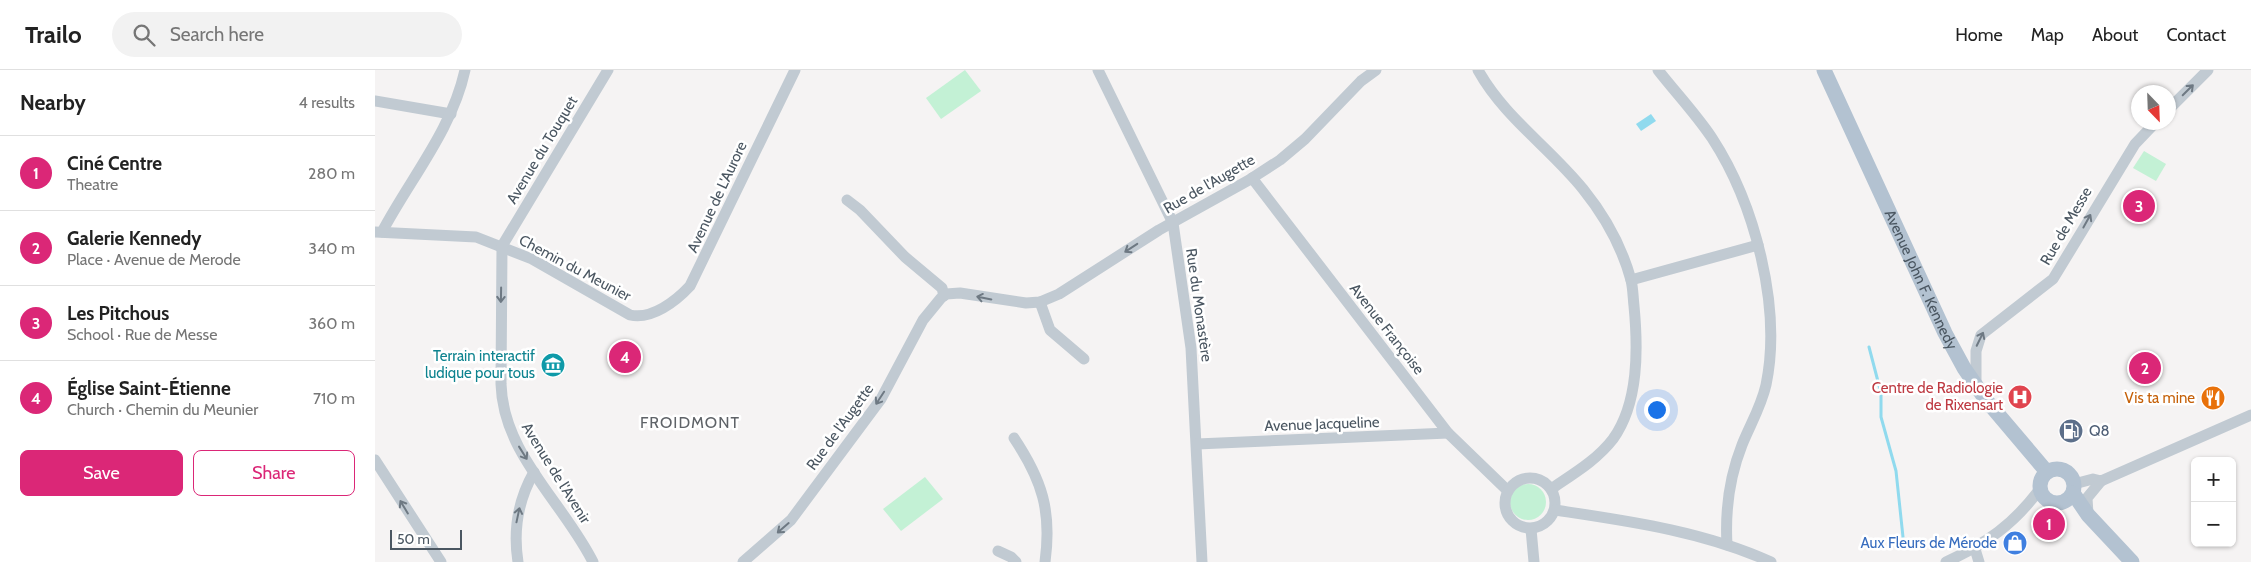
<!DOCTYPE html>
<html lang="en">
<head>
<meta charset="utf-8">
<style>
  :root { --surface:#fff; --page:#f2f2f2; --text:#222; --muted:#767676; --line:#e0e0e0; --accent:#db2777 }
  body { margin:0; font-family:Cabin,sans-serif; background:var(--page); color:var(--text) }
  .controls { position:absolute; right:15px; bottom:15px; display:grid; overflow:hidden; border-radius:8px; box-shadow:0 1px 4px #0004 }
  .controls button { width:45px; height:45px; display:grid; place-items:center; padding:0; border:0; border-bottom:1px solid var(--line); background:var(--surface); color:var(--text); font:25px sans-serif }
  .compass { position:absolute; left:1756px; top:15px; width:45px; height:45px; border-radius:50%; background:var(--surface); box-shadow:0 1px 4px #0004; rotate:157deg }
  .scale { position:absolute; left:15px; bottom:12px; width:72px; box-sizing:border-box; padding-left:5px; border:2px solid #4a5661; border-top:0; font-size:14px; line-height:18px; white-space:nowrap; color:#4a5661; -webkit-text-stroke:4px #fff; paint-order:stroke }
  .you { position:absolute; left:1281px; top:339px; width:18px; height:18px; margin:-12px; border:4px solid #fff; border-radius:50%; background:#1a73e8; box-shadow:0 0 0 8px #1a73e833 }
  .badge { display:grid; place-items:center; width:32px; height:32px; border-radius:50%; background:var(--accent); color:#fff; font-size:16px; font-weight:700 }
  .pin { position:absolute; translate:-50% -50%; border:2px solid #fff; box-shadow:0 1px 5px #0006 }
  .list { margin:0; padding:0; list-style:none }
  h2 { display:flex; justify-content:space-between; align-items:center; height:65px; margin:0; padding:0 20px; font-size:21px }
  h2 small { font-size:16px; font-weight:400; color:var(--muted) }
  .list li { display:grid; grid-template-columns:32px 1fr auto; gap:15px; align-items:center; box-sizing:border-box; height:75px; padding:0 20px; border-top:1px solid var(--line) }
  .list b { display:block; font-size:19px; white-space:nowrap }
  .list p { margin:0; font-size:16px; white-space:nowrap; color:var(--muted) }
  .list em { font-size:16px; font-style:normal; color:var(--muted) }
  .actions { display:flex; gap:10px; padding:15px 20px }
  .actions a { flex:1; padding:11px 0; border:1px solid var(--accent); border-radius:8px; text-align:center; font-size:18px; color:var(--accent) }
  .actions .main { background:var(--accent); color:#fff }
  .icon { flex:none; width:28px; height:28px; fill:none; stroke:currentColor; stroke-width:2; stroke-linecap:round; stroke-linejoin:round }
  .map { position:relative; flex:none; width:1876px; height:492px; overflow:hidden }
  header { display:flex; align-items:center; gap:30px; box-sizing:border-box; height:70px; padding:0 25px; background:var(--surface); border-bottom:1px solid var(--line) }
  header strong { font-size:24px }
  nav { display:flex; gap:28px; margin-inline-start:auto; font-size:18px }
  .search { width:350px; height:45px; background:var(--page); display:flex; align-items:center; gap:12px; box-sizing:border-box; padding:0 18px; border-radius:28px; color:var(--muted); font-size:19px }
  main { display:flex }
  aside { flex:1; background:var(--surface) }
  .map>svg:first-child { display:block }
  .green { fill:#c3f1d5 }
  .water { fill:#90daee }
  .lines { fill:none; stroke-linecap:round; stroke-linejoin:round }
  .stream { stroke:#90daee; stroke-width:3 }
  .minor { stroke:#c1cad2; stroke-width:11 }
  .major { stroke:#b3c2d1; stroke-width:15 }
  .oneway { stroke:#6e7983 }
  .labels { text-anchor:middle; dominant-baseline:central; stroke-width:5; stroke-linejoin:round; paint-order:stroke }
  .street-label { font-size:15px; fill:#4a5661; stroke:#fff }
  .culture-label { font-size:15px; fill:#0d838f; stroke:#fff; text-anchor:end }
  .health-label { font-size:15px; fill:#be3a42; stroke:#fff; text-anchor:end }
  .food-label { font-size:15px; fill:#c56008; stroke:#fff; text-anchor:end }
  .service-label { font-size:15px; fill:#4e5e75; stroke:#fff; text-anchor:start }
  .shop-label { font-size:15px; fill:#366cbe; stroke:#fff; text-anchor:end }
  .neighbourhood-label { font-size:16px; letter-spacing:1px; fill:#5f6368; stroke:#fff }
</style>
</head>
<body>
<header>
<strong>Trailo</strong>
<div class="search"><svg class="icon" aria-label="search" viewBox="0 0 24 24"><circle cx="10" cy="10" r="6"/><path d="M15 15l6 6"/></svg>Search here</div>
<nav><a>Home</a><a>Map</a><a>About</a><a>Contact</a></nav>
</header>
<main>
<aside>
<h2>Nearby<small>4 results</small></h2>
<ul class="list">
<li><span class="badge">1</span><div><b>Ciné Centre</b><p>Theatre</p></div><em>280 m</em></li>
<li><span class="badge">2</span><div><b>Galerie Kennedy</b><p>Place · Avenue de Merode</p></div><em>340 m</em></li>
<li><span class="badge">3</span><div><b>Les Pitchous</b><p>School · Rue de Messe</p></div><em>360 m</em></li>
<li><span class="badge">4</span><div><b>Église Saint-Étienne</b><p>Church · Chemin du Meunier</p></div><em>710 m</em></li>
</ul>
<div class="actions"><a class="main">Save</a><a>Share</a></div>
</aside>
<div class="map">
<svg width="1876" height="492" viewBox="0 0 1876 492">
  <rect width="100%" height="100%" fill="#f5f3f3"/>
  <g class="green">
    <polygon points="590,0 606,21 566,49 551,28"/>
    <polygon points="1769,81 1791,94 1781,111 1758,98"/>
    <polygon points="550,407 568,429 526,461 508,439"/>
    <circle cx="1153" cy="432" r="18"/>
  </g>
  <polygon class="water" points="1276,44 1281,51 1266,61 1261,54"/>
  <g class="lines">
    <polyline class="stream" points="1494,277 1506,323 1506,347 1521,401 1528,467"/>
    <g class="minor">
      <polyline points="723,0 798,153 816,278 827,492"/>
      <path d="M1103,0c26,47 72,78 105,119 21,26 39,58 48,91 2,8 2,17 3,26 4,42 5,97 -21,133 -16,21 -40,35 -62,50"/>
      <path d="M1283,0c18,23 38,44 54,68 43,66 70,170 54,247 -5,22 -16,40 -24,60 -13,33 -17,65 -15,100"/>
      <polyline points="0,31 76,44"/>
      <polyline points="1794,39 1833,0"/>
      <polyline points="877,108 1073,363 1133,421"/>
      <polyline points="472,130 485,140 530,187 567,218 569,226"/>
      <path d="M0,162l101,5 56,22 98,56c22,5 46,-14 60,-29l105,-216"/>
      <path d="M7,162c28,-53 70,-102 83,-162"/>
      <polyline points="1256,210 1383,175"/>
      <polyline points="665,232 675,260 709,289"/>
      <polyline points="1601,316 1601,281 1606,265 1678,209 1760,74 1781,52"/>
      <path d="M639,368c28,42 38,73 31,124"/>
      <polyline points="822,374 1073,363"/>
      <polyline points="0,390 66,492"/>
      <circle cx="1155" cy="433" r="25"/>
      <polyline points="1699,414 1718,409 1726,411 1876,345"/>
      <path d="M1180,440c73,11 148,21 216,52"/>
      <polyline points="1713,444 1712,428 1726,411"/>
      <polyline points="1156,459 1159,492"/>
      <polyline points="1600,479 1604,492"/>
      <polyline points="623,481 636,487 641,492"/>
      <path d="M143,492c-5,-32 0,-62 16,-90"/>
      <path d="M218,492c-30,-60 -90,-108 -92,-178l1,-138 106,-176"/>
      <polyline points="368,492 416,450 506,329 548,250 566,228 571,224 585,223 651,233 665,232 684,224 784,160 874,110 905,90 930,69 986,11 1001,0"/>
      <path d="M1571,492c41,-19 67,-37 94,-73"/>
    </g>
    <g class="major">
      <path id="s1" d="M1449,0l121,263 19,35 22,32 61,72"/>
      <circle cx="1682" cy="416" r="17"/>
      <polyline points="1698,423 1713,445 1757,492"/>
    </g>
  </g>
  <defs><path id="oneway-shaft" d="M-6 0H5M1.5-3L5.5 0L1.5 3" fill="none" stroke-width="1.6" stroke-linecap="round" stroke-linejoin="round" transform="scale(1.25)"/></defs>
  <g class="oneway">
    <use href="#oneway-shaft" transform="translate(1813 20) rotate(-45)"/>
    <use href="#oneway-shaft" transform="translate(1712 151) rotate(-61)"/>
    <use href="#oneway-shaft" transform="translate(756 178) rotate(147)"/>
    <use href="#oneway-shaft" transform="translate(126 225) rotate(91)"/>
    <use href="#oneway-shaft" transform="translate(609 228) rotate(-169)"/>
    <use href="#oneway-shaft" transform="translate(1605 269) rotate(-64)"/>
    <use href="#oneway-shaft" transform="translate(505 328) rotate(123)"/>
    <use href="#oneway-shaft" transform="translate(148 383) rotate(58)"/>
    <use href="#oneway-shaft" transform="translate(29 437) rotate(-121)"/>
    <use href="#oneway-shaft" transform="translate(143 445) rotate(-78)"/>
    <use href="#oneway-shaft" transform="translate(408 458) rotate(139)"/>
  </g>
  <defs>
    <symbol id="museum-disc" viewBox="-11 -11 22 22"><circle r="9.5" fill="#0f9aa8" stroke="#fff"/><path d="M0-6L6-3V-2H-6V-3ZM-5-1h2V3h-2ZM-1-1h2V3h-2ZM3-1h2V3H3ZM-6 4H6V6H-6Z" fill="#fff"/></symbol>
    <symbol id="hospital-disc" viewBox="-11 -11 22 22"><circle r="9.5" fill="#e0444e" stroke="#fff"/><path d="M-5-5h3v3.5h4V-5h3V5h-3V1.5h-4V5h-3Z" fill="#fff"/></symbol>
    <symbol id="restaurant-disc" viewBox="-11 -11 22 22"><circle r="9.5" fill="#e8710a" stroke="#fff"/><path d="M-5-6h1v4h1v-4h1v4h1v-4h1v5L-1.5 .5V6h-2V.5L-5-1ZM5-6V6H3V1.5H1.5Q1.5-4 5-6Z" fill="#fff"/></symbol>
    <symbol id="fuel-disc" viewBox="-11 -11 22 22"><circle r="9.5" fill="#5c6f8a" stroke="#fff"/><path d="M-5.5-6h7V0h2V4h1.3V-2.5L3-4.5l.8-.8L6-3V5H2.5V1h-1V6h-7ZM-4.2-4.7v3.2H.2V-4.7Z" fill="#fff"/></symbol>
    <symbol id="shop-disc" viewBox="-11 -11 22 22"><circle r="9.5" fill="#3f7fe0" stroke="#fff"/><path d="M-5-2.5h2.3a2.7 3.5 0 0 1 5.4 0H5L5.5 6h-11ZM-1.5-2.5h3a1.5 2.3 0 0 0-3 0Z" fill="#fff"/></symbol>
  </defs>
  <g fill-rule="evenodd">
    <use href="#museum-disc" x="164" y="281" width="28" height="28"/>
    <use href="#hospital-disc" x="1631" y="313" width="28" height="28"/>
    <use href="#restaurant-disc" x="1824" y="314" width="28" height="28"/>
    <use href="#fuel-disc" x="1682" y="347" width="28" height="28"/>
    <use href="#shop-disc" x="1626" y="459" width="28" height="28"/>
  </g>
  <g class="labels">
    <g class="street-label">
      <text transform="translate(167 80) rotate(-59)">Avenue du Touquet</text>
      <text transform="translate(834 114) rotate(-30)">Rue de l'Augette</text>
      <text transform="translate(342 127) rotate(-65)">Avenue de L'Aurore</text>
      <text transform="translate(1691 156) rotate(-60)">Rue de Messe</text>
      <text transform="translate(200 198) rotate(28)">Chemin du Meunier</text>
      <text stroke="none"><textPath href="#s1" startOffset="231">Avenue John F. Kennedy</textPath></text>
      <text transform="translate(824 235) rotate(82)">Rue du Monastère</text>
      <text transform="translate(1012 259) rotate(52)">Avenue Françoise</text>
      <text transform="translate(947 354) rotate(-2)">Avenue Jacqueline</text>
      <text transform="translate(465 357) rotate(-54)">Rue de l'Augette</text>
      <text transform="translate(181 403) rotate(58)">Avenue de l'Avenir</text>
    </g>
    <g class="culture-label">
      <text x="160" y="286">Terrain interactif<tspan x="160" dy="17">ludique pour tous</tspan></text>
    </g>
    <g class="health-label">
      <text x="1628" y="318">Centre de Radiologie<tspan x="1628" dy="17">de Rixensart</tspan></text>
    </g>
    <g class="food-label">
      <text x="1820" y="328">Vis ta mine</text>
    </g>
    <g class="service-label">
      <text x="1714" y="361">Q8</text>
    </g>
    <g class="shop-label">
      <text x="1622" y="473">Aux Fleurs de Mérode</text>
    </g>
    <g class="neighbourhood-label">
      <text x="315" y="352">FROIDMONT</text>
    </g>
  </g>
</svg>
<div class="controls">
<button>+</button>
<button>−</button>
</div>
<svg class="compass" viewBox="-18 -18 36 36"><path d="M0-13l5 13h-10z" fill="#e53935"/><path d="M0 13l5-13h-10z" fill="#767676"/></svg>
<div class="scale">50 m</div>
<div class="you"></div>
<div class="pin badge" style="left:1674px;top:454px">1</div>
<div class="pin badge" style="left:1770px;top:298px">2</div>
<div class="pin badge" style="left:1764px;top:136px">3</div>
<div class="pin badge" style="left:250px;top:287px">4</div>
</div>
</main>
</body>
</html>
